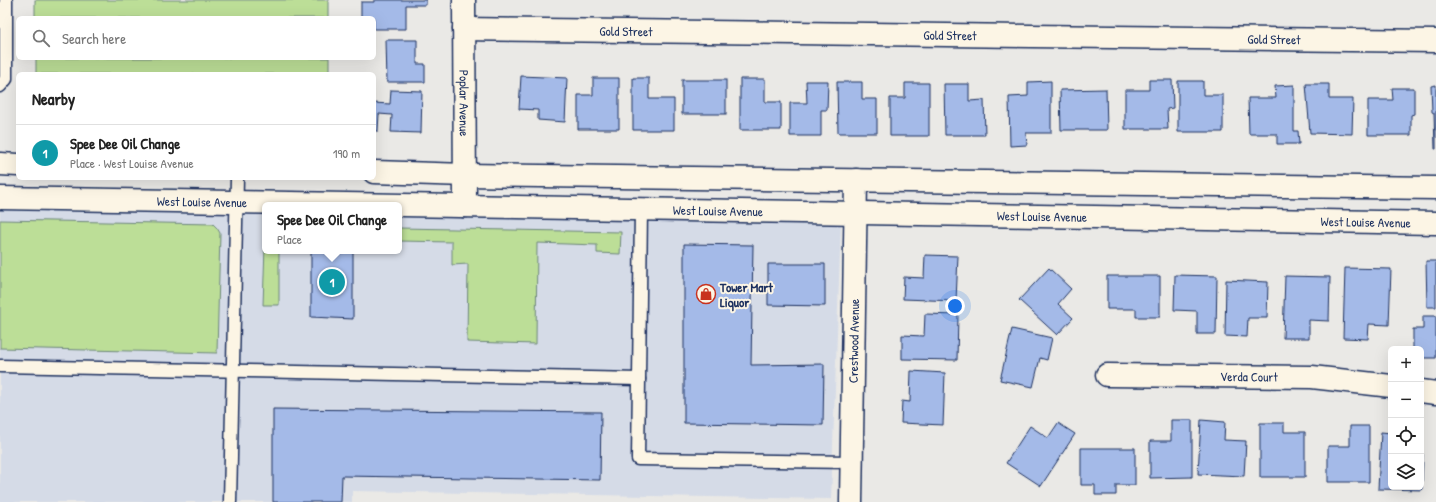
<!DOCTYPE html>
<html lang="en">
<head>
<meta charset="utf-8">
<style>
  :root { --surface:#fff; --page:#f6f6f6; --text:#222; --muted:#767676; --line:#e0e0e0; --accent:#7c3aed }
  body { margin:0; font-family:"Patrick Hand",sans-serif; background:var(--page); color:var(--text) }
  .controls { position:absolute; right:12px; bottom:12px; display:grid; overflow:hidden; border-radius:6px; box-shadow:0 4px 16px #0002 }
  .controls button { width:36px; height:36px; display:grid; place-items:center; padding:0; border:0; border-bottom:1px solid var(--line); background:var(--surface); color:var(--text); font:20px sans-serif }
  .you { position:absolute; left:955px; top:306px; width:14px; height:14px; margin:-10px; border:3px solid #fff; border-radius:50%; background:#1a73e8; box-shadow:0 0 0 6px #1a73e833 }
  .badge { display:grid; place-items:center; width:26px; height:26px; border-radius:50%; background:var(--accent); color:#fff; font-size:13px; font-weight:700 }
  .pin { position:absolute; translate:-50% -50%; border:2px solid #fff; box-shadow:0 1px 4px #0006 }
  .popup { position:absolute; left:262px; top:202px; width:140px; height:52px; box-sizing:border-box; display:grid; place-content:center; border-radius:6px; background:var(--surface); filter:drop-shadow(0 1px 3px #0005); font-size:13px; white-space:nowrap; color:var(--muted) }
  .popup b { font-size:15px; color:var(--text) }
  .popup::after { content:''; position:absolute; left:50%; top:100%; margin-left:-8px; border:8px solid transparent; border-top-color:var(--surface) }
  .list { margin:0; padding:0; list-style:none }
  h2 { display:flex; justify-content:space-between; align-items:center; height:52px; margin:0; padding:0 16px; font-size:17px }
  h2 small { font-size:13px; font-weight:400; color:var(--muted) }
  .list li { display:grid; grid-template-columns:26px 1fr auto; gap:12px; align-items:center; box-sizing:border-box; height:56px; padding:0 16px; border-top:1px solid var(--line) }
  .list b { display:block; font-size:15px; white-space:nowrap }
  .list p { margin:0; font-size:13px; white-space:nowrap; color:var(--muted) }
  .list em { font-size:13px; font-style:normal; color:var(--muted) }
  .icon { flex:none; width:22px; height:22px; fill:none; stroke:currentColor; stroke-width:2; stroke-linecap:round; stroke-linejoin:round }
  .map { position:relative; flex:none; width:1436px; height:502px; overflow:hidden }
  .search { position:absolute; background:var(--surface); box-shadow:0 4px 16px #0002; left:16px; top:16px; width:360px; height:44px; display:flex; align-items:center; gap:10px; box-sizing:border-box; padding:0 14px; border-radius:6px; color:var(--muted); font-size:15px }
  .panel { position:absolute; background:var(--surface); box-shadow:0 4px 16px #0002; left:16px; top:72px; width:360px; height:108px; border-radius:6px }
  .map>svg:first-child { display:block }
  .built { fill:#d5dbe7 }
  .green { fill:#bcde97; stroke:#6c867a }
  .building { fill:#a4bae8; stroke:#1b2f5e }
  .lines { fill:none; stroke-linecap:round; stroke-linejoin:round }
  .service-casing { stroke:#1b2f5e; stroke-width:15 }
  .minor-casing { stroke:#1b2f5e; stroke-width:25 }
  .secondary-casing { stroke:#1b2f5e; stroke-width:25 }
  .service { stroke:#fcf5e5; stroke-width:12 }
  .minor { stroke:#fcf5e5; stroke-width:22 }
  .secondary { stroke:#fcf5e5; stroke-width:22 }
  .labels { text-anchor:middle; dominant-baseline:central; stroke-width:4; stroke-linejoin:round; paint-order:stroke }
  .street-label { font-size:13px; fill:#1b2f5e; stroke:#fcf5e5 }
  .poi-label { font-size:13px; font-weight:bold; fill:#1b2f5e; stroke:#fcf5e5; text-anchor:start }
</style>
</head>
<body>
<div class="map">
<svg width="1436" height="502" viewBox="0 0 1436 502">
  <rect width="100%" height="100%" fill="#eae9e6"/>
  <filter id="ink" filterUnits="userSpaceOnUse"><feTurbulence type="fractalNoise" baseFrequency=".025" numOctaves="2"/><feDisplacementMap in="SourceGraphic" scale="8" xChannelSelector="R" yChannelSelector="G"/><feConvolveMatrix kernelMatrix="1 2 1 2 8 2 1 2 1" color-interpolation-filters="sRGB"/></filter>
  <g filter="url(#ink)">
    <polygon class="built" points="0,210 265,215 265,251 399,251 399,217 841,225 831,499 352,491 352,502 0,502"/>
    <g class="green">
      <rect x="35" y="0" width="293" height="18"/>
      <rect x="36" y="58" width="293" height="16"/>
      <polygon points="0,220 213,224 217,228 220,233 217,353 0,348"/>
      <polygon points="399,228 621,232 620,254 597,253 597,245 537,243 536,344 467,342 468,264 452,265 452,242 399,241"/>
      <polygon points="265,247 265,251 279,251 279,305 263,305"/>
    </g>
    <g class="building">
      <polygon points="374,0 426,0 426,5 406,5 406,29 374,29 374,18 361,18 361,2 374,2"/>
      <polygon points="386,40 417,40 417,64 425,64 425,82 387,82"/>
      <polygon points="521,76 567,78 565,122 538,120 538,110 519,109"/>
      <polygon points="593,78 619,78 619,129 578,129 578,95 593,95"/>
      <polygon points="633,78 649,78 649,99 674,99 674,130 633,130"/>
      <polygon points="740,79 765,79 765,102 781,102 781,130 740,130"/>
      <rect x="682" y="80" width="44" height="34"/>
      <polygon points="1149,80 1172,80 1173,108 1167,109 1168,129 1125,129 1125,90 1149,90"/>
      <polygon points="806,81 828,81 827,110 821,110 821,136 790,136 790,103 807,103"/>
      <polygon points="1051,81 1051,133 1026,133 1027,145 1010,146 1009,97 1028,96 1028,82"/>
      <polygon points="1178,81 1203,81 1203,95 1223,95 1223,132 1178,132"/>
      <polygon points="837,82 862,82 862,99 877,99 877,133 838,133"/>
      <polygon points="905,83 929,83 929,136 890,136 890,98 905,98"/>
      <polygon points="944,84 969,84 969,101 984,100 985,135 945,135"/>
      <polygon points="1306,84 1329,84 1329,99 1353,99 1352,134 1310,133"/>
      <polygon points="1294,85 1294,131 1298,131 1299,144 1277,144 1277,134 1249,134 1248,98 1276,98 1275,86"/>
      <polygon points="1436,85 1436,149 1435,149 1434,113 1432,112 1431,86"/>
      <polygon points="1392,88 1414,88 1414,114 1411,115 1411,135 1368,135 1368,100 1393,100"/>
      <polygon points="1106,89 1107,130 1061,130 1060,90"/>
      <polygon points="391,90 422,91 421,133 391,132 392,115 379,114 378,131 374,131 374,103 390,104"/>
      <polygon points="684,244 753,245 751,365 824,364 823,425 684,423"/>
      <polygon points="311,251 353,251 353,319 311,317"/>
      <polygon points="925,255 958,256 956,301 903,299 904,277 924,278"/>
      <polygon points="1426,261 1436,261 1436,307 1427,307"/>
      <polygon points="768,264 825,264 825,306 768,305"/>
      <polygon points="1049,268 1071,289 1058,304 1073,318 1057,335 1019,300"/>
      <polygon points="1345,268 1391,269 1389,325 1369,324 1368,339 1343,338"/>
      <polygon points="1175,275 1217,276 1216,334 1197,334 1197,311 1174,310"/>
      <polygon points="1107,276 1160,276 1160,317 1136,317 1136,309 1107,309"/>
      <polygon points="1285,276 1330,277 1329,321 1309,320 1309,338 1283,338"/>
      <polygon points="1226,280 1268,282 1267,318 1248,318 1247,337 1225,336"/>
      <polygon points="925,314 958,315 957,360 902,359 902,335 924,336"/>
      <polygon points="1423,316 1436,316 1436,358 1421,358 1421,349 1413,349 1413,329 1423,329"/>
      <polygon points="1012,329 1052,338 1047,360 1040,358 1033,387 1000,380"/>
      <polygon points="911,371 945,373 943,425 901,423 902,401 910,402"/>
      <polygon points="273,409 601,412 600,480 342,476 341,502 273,502"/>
      <polygon points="1171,420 1192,420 1192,477 1150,478 1150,441 1171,441"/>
      <polygon points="1201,420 1225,422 1224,440 1246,441 1244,476 1198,474"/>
      <polygon points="1058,423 1075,434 1041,486 1006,463 1030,426 1048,438"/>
      <polygon points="1260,423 1284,423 1284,432 1305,432 1305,477 1260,477"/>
      <polygon points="1350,426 1369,426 1369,482 1328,482 1328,446 1350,446"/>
      <polygon points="1381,432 1391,433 1391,487 1421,487 1421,454 1423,454 1422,490 1378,489"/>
      <polygon points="1081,448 1135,448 1135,485 1116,485 1116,495 1095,495 1095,485 1081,485"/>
    </g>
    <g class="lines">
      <defs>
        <g id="service">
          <polyline points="0,86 6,79 6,0"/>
          <polyline points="0,366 639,379 641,209"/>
          <polyline points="639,379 638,459 852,462"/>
          <polyline points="230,502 237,178"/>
        </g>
        <g id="minor">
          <path id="s1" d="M464,0l1,206"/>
          <path id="s2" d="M464,29l972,12"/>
          <path id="s3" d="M1107,375l205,2 79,9"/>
          <polyline points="1421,391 1436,393"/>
          <path id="s4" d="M851,502l5,-322"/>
        </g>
        <g id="secondary">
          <polyline points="0,164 18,165"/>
          <polyline points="374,172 466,175 1436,188"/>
          <path id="s5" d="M0,198l1436,25"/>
        </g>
      </defs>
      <use href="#service" class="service-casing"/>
      <use href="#minor" class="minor-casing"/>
      <use href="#secondary" class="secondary-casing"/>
      <use href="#service" class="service"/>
      <use href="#minor" class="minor"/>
      <use href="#secondary" class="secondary"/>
    </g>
  </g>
  <defs>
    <symbol id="shop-ring" viewBox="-11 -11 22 22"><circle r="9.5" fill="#fcf5e5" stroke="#c8321e" stroke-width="1.5"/><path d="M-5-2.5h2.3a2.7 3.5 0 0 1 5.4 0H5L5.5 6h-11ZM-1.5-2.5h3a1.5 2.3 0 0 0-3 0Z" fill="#c8321e"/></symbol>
  </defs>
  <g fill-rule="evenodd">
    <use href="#shop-ring" x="695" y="283" width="22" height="22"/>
  </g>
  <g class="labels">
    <g class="street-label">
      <text stroke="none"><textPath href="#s2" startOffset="162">Gold Street</textPath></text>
      <text stroke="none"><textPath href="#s2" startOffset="486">Gold Street</textPath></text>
      <text stroke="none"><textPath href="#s2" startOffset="810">Gold Street</textPath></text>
      <text stroke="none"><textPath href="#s1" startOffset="103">Poplar Avenue</textPath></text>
      <text stroke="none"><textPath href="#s5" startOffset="202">West Louise Avenue</textPath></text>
      <text stroke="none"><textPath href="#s5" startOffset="718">West Louise Avenue</textPath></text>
      <text stroke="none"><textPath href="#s5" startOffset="1042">West Louise Avenue</textPath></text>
      <text stroke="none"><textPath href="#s5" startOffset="1366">West Louise Avenue</textPath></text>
      <text stroke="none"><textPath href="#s4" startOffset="161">Crestwood Avenue</textPath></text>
      <text stroke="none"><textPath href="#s3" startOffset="142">Verda Court</textPath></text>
    </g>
    <g class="poi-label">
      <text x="720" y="287">Tower Mart<tspan x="720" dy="15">Liquor</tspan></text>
    </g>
  </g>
</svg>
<div class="controls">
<button>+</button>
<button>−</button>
<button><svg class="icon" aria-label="locate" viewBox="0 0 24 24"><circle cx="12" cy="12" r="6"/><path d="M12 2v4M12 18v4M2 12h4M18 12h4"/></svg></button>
<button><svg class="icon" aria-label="layers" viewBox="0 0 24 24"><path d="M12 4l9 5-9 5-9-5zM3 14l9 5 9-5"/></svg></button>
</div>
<div class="you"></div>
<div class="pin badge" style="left:332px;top:282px;background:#0f9aa8">1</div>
<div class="popup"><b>Spee Dee Oil Change</b>Place</div>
<div class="search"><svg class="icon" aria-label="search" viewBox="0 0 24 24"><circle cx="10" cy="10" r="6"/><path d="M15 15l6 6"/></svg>Search here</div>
<section class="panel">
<h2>Nearby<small></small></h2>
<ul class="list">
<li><span class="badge" style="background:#0f9aa8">1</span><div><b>Spee Dee Oil Change</b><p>Place · West Louise Avenue</p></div><em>190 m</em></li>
</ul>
</section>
</div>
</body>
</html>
